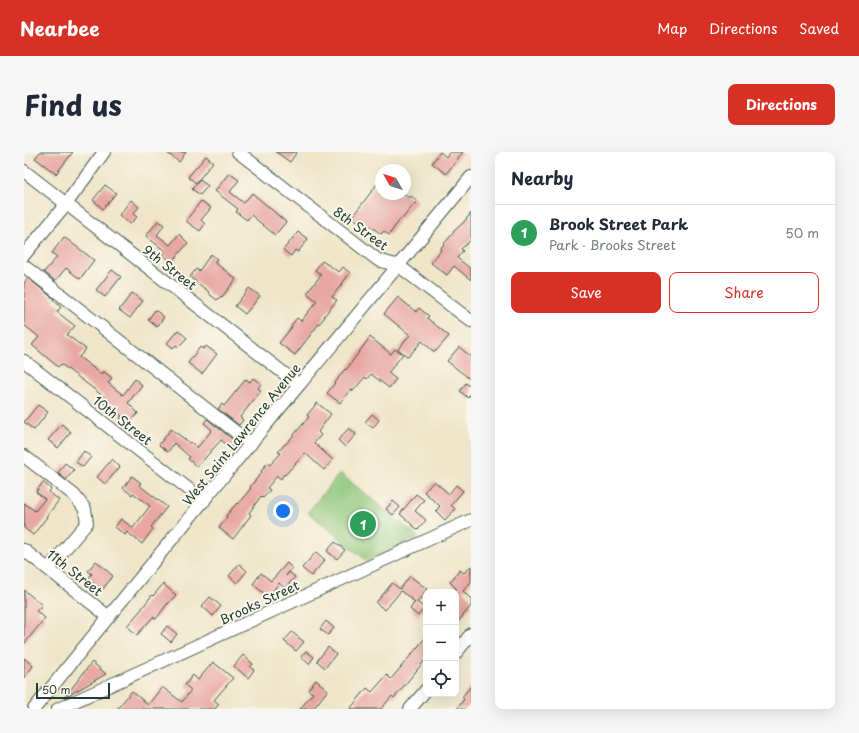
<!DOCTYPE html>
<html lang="en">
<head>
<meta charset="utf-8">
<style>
  :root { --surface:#fff; --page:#f6f6f7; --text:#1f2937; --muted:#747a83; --line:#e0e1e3; --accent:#d93025 }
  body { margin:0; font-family:"Playpen Sans",sans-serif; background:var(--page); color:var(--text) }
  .controls { position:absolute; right:12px; bottom:12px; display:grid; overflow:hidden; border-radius:8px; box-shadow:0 4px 16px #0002 }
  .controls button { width:36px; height:36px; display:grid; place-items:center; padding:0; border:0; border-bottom:1px solid var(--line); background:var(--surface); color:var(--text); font:20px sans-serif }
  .compass { position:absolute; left:351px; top:12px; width:36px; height:36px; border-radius:50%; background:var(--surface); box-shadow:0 4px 16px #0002; rotate:309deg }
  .scale { position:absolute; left:12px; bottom:10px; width:74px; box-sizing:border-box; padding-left:4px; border:2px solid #1f3d34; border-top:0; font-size:11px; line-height:14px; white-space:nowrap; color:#1f3d34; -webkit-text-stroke:3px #fbf7ec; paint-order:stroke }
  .you { position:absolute; left:259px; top:359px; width:14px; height:14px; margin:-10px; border:3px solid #fff; border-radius:50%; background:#1a73e8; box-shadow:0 0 0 6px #1a73e833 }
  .badge { display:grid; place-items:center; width:26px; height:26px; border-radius:50%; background:var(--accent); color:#fff; font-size:13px; font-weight:700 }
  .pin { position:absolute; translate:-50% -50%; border:2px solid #fff; box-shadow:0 1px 4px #0006 }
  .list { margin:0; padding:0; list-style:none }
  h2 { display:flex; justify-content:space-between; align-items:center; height:52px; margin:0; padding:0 16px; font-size:17px }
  h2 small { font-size:13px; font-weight:400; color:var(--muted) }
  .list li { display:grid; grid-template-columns:26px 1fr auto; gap:12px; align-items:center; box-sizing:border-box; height:56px; padding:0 16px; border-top:1px solid var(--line) }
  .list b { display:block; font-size:15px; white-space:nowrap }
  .list p { margin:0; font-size:13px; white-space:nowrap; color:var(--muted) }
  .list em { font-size:13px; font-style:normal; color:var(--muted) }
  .actions { display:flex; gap:8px; padding:12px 16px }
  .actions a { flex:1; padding:9px 0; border:1px solid var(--accent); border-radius:8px; text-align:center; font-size:14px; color:var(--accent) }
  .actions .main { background:var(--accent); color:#fff }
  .icon { flex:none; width:22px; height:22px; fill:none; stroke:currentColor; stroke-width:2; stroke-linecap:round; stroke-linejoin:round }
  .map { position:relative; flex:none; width:447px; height:557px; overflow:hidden; border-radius:8px }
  header { display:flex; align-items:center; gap:24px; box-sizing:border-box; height:56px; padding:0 20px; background:var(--accent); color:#fff }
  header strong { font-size:19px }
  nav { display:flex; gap:22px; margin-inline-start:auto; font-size:14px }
  .intro { display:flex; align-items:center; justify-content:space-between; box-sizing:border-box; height:96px; padding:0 24px }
  h1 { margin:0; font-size:28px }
  .button { padding:10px 18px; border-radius:8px; background:var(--accent); color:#fff; font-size:14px; font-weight:700 }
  main { display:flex; gap:24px; padding:0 24px }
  aside { flex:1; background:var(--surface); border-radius:8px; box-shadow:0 4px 16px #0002 }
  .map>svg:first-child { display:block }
  .green { fill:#8ec67a; stroke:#568257 }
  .building { fill:#e8a7a3 }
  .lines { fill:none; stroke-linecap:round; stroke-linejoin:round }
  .minor-casing { stroke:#3e564a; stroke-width:14 }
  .minor { stroke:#fff; stroke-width:12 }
  .labels { text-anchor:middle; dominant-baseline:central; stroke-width:4; stroke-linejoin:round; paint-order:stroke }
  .street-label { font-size:13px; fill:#1f3d34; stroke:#fbf7ec }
</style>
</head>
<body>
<header>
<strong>Nearbee</strong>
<nav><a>Map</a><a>Directions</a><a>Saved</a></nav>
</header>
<div class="intro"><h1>Find us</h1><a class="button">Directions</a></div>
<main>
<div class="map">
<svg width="447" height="557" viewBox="0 0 447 557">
  <rect width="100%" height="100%" fill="#fbf7ec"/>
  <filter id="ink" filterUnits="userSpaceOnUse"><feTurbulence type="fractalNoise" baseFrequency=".025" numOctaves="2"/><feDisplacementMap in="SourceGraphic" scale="8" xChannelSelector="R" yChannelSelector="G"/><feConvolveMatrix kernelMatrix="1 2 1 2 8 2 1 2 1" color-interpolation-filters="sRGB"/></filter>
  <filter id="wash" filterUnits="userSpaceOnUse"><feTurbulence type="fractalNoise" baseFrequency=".012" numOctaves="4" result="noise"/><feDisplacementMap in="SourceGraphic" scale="16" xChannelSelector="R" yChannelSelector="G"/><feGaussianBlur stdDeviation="0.9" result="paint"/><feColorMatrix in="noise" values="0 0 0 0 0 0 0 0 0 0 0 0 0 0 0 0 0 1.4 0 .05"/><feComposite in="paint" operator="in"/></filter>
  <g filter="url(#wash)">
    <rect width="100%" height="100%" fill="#efe6c9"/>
    <polygon class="green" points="316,321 394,385 343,409 284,360"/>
    <g id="blocks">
      <g class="building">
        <polygon points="16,0 49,0 32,22 11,6"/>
        <polygon points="142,0 162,0 155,10"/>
        <polygon points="252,0 273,0 266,10"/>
        <polygon points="416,0 422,5 426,0 439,0 422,22 408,11"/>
        <polygon points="182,4 189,10 172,31 164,25"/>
        <polygon points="205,21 215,28 206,40 220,51 228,41 262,70 251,83 227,63 223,68 212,60 214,57 191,39"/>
        <polygon points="357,27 357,42 380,42 385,46 387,44 393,49 378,67 377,66 365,83 360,79 357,82 345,73 343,76 328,65"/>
        <polygon points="176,28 184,34 176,43 168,37"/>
        <polygon points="81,33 92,41 79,57 69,48"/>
        <polygon points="107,48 115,55 109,62 113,65 106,72 95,63"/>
        <polygon points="177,49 187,56 177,68 181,72 176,79 163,70 163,67"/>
        <polygon points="447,61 447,88 437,97 439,99 433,106 447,117 447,128 430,114 423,123 407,111 417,98 416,97 429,81 429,80 439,71"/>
        <polygon points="134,69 140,73 133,83 146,93 155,82 164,91 148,110 138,102 141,99 122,84"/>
        <polygon points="274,80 284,87 274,100 271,98 267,104 259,98"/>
        <polygon points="40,85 70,108 56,127 42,116 31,129 20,120 33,105 28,101"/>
        <polygon points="187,102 193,107 190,110 212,127 198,145 197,144 193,148 184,141 185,140 166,125 172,117 175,119"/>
        <polygon points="298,109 315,120 319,115 326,121 308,145 313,148 300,164 301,165 294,173 271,203 255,191 268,175 267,174 273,166 277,169 293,149 283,141 297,123 291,118"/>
        <polygon points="88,118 97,125 81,145 72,138"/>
        <polygon points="4,126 30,147 29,148 37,155 33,160 51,174 43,183 62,197 55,205 77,222 79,219 88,226 84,231 99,243 111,227 118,233 104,251 114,261 104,273 96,266 98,264 80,251 83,247 37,212 34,215 8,193 15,185 0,173 0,131"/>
        <polygon points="225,136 236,144 221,162 211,154"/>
        <polygon points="108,141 119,149 106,166 95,158"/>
        <polygon points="374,145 392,160 395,156 405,164 403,166 425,184 412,199 409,199 398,189 384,205 374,197 386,183 360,162"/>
        <polygon points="131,158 140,165 133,175 124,168"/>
        <polygon points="154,178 163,186 154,195 152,193 149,196 143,191"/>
        <polygon points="346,185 367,202 371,197 379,202 364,221 372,227 365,236 347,222 343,227 341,225 329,239 327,237 316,251 303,241 314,227 314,226 321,217 322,218"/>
        <polygon points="182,194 193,202 178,222 164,211 176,195 179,197"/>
        <polygon points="435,195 447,205 447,228 423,209"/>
        <polygon points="229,226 237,232 234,236 237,239 216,265 219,268 215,273 194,257 198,252 200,254 222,227 226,230"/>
        <polygon points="442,231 447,235 447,241 444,246 436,239"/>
        <polygon points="293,251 307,262 294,280 297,283 290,291 309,308 300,318 281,301 261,323 260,322 257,327 253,324 243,336 246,338 239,346 237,344 225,361 227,363 209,387 195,376 203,365 202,364 213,351 214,352 227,336 226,335 238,320 237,319 243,311 246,313 257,301 254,300 261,292 262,292 285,265 283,263"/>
        <polygon points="14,253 24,260 10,278 0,270"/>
        <polygon points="348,262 355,268 349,276 341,270"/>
        <polygon points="183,267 212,290 207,296 197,288 173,315 164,307 166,305 150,291 144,300 135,293 147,277 166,291 167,290 173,296 188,278 180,271"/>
        <polygon points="38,272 47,280 34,296 24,288"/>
        <polygon points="325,276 332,282 321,295 314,288"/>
        <polygon points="60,299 67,305 59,315 52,310"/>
        <polygon points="88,307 96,315 81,332 73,325"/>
        <polygon points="41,311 50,318 42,328 34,321"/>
        <polygon points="108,324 117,331 115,333 143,355 127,375 129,377 118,392 103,380 101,383 91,375 97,367 109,376 126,354 109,341 108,343 99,336"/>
        <polygon points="410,329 425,342 432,333 439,339 427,353 431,357 421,368 412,359 416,354 400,340"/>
        <polygon points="19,330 27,337 25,340 35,348 22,365 23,365 9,383 0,376 0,351 11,359 21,347 12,340"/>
        <polygon points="392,342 400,348 391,359 402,368 394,378 376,362"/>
        <polygon points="369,349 376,355 369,363 362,357"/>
        <polygon points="311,390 321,398 313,407 303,399"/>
        <polygon points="292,400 301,408 287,424 278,416"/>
        <polygon points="72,409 89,424 78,438 64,427 68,422 64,419"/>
        <polygon points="263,411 268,416 262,424 265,420 271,425 261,436 255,431 244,445 229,432 237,421 247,429"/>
        <polygon points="215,412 223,419 213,431 205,424"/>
        <polygon points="447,414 447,430 439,439 447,447 447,454 432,472 432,436 426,430 436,418 440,421"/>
        <polygon points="386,424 403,437 393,450 400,456 394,464 386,457 391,450 377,439 361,458 352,451 368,431 376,437"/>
        <polygon points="139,432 152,443 144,452 144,451 132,467 129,465 113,483 103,474 116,459 128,443 129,444"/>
        <polygon points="0,438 18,453 12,459 21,466 0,492"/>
        <polygon points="186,445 197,454 189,464 178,454"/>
        <polygon points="302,469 310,476 304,483 296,477"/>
        <polygon points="143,474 153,482 147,490 137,482"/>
        <polygon points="268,480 280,490 272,499 260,489"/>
        <polygon points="402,485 402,507 370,546 368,544 357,557 326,557 343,536 348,540 363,523 367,527"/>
        <polygon points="304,495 312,502 301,516 293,509"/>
        <polygon points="282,499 290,505 285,512 277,505"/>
        <polygon points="219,503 229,512 226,515 230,518 224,526 210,514"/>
        <polygon points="0,506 9,514 0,526"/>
        <polygon points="68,510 82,522 40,546"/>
        <polygon points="189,510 209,526 190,548 195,552 191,557 93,557 108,539 124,553 138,535 158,550 167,538 161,533 169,523 174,528"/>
        <polygon points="292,528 304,538 289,557 276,557 289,541 284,538"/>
        <polygon points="447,534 447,557 433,557 440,547 438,545"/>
      </g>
    </g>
  </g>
  <g filter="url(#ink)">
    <use href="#blocks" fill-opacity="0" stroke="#3e564a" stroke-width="1"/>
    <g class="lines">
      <defs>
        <g id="minor">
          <polyline points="214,0 354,108 375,114 447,169"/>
          <polyline points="0,19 275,233"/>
          <polyline points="0,103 42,52 80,0"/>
          <polyline points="0,114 227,292"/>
          <polyline points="0,209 180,349"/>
          <polyline points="0,304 50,343 61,357 63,371 24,417"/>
          <polyline points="0,398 85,465"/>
          <polyline points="432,501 447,482"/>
          <path d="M10,557c88,-109 176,-217 265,-324 58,-70 115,-138 172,-208"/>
          <polyline points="34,557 447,368"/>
          <polyline points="386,557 402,538"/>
        </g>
      </defs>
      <use href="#minor" class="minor-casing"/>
      <use href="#minor" class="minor"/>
    </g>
  </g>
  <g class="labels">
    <g class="street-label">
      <text transform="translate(337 76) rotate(36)">8th Street</text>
      <text transform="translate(146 115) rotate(38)">9th Street</text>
      <text transform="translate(99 268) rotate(38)">10th Street</text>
      <text transform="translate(217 282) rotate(-51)">West Saint Lawrence Avenue</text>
      <text transform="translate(51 420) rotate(38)">11th Street</text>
      <text transform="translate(235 450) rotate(-25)">Brooks Street</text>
    </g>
  </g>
</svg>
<div class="controls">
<button>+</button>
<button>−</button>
<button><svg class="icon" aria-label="locate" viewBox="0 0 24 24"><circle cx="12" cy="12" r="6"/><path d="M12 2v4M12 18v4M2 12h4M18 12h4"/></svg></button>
</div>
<svg class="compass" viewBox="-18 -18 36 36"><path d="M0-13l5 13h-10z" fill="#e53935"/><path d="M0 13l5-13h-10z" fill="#747a83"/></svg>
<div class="scale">50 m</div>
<div class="you"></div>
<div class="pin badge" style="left:339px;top:372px;background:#2e9e5b">1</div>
</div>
<aside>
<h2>Nearby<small></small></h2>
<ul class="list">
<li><span class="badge" style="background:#2e9e5b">1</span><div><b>Brook Street Park</b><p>Park · Brooks Street</p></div><em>50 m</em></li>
</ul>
<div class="actions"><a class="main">Save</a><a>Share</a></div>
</aside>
</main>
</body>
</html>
